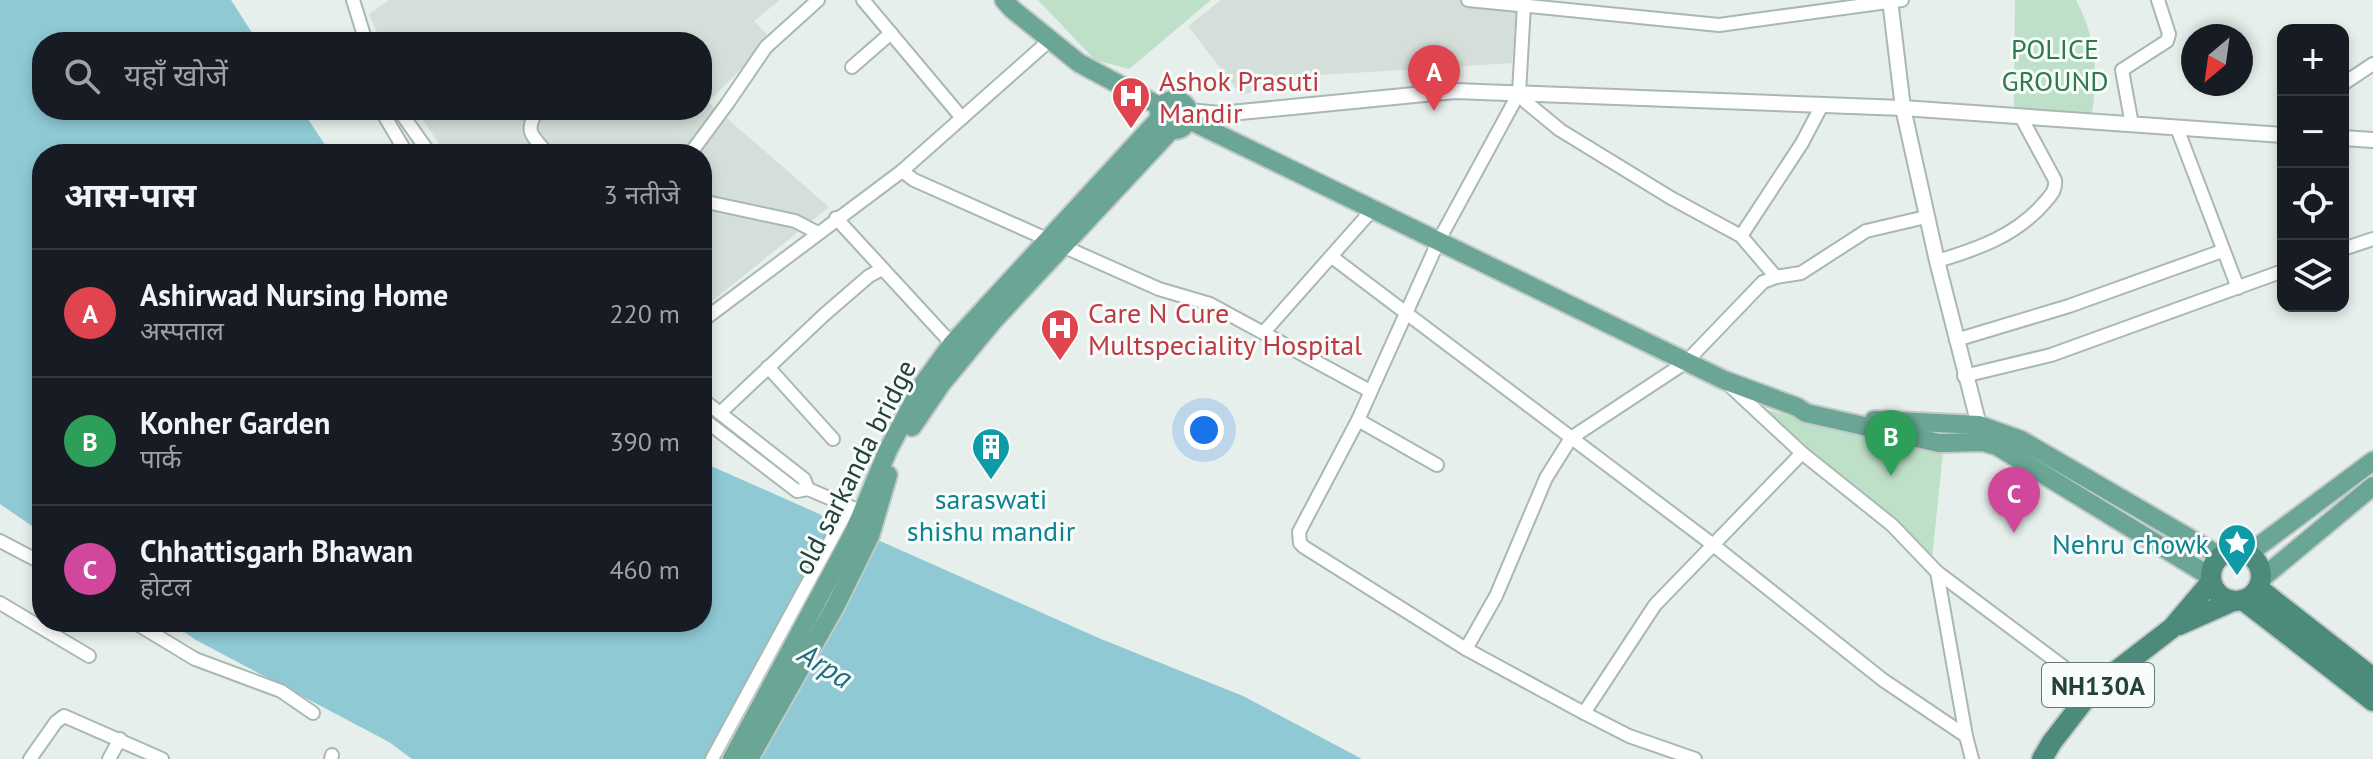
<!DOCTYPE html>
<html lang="hi">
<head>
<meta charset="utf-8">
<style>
  :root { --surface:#171b24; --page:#20242c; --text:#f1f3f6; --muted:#9ea1a6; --line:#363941; --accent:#8c9099 }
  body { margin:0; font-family:"PT Sans","Noto Sans Devanagari",sans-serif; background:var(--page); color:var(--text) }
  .controls { position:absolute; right:24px; top:24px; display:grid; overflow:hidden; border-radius:16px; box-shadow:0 4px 12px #0003 }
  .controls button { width:72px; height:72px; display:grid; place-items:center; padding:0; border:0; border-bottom:2px solid var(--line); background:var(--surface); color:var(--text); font:40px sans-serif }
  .compass { position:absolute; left:2181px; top:24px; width:72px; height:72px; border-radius:50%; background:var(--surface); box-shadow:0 4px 12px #0003; rotate:209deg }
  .you { position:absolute; left:1204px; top:430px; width:28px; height:28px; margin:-20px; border:6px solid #fff; border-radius:50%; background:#1a73e8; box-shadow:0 0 0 12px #1a73e833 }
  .badge { display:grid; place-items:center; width:52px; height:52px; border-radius:50%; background:var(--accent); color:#fff; font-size:26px; font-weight:700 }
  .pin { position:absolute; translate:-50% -66px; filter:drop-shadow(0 2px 4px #0008) }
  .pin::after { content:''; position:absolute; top:42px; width:28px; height:24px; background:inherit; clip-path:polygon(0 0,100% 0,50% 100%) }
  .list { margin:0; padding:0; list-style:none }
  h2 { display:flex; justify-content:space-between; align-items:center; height:104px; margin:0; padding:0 32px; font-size:34px }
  h2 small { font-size:26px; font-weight:400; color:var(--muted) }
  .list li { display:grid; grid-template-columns:52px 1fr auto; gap:24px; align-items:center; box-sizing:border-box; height:128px; padding:0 32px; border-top:2px solid var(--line) }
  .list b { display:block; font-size:30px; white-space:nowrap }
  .list p { margin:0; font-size:26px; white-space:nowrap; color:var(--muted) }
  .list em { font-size:26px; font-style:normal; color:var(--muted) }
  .icon { flex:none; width:44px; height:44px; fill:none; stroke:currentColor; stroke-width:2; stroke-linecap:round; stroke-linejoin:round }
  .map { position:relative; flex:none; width:2373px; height:759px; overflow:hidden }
  .search { position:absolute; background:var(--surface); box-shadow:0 4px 12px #0003; left:32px; top:32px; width:680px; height:88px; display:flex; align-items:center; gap:20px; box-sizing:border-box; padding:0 28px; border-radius:32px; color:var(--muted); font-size:30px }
  .panel { position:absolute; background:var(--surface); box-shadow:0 4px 12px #0003; left:32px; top:144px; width:680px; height:488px; border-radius:32px }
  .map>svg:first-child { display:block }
  .built { fill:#d4dfda }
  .green { fill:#bfe0c8 }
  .water { fill:#8ec9d4 }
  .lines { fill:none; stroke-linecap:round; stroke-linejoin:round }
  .minor-casing { stroke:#a8b8b2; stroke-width:16 }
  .tertiary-casing { stroke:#a8b8b2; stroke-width:18 }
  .primary-casing { stroke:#c2cac8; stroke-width:22 }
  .trunk-casing { stroke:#c2cac8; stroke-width:24 }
  .minor { stroke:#fff; stroke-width:12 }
  .tertiary { stroke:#fff; stroke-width:14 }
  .primary { stroke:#6aa596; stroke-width:18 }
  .trunk { stroke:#4c8a7c; stroke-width:20 }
  .labels { text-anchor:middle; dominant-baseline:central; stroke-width:6; stroke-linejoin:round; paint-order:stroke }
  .shield { fill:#f7fbf9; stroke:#637a73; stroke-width:2 }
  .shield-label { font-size:26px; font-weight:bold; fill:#24423a }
  .park-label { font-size:28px; fill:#2d7a4b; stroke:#f7fbf9 }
  .health-label { font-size:28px; fill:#be3a42; stroke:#f7fbf9; text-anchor:start }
  .street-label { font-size:28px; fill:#24423a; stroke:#f7fbf9 }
  .culture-label { font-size:28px; fill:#0d838f; stroke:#f7fbf9 }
  .water-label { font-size:30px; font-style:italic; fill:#1c6f80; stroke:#f7fbf9 }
</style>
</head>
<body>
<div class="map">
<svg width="2373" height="759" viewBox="0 0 2373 759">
  <rect width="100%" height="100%" fill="#e6efeb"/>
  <g class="built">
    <polygon points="389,0 780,0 754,21 771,39 708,102 829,207 702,309 702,154 446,154 416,110 702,110 702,42 381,42 369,14"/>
    <polygon points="1221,0 1517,0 1512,63 1321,75 1241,95 1188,26"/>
  </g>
  <g class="green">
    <polygon points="1038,0 1211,0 1129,69 1095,60"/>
    <path d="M2015,0h61c20,38 22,71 16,113l-78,-3z"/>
    <polygon points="1760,408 1862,435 1943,452 1932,559 1868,499"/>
  </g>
  <g class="water">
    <polygon points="0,0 231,0 258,42 42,42 42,110 302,110 331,154 42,154 42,533 0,504"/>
    <polygon points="702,462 1101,639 1243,696 1362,759 412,759 389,742 196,640 170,622 702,622"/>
  </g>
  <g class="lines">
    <defs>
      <g id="minor">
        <polyline points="353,0 366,42"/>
        <polyline points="863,0 962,118"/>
        <polyline points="1468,0 1719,25 1902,0"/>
        <polyline points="1524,5 1519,93 1439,240 1358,420 1299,532 1300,543 1304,547 1466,649 1584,713 1629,736 1695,759"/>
        <polyline points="852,67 891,33"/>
        <polyline points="2343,84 2373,64"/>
        <polyline points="1519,93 1526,102 1560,130 1671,198 1741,236 1776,277"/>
        <polyline points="381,110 407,154"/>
        <polyline points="399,110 430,154"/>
        <path d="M537,110c-13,23 -5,25 11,44"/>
        <polyline points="2132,125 2122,70 2167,41 2169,34 2158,0"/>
        <polyline points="2177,128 2238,288"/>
        <polyline points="690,154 727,104 766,47 818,0"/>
        <polyline points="902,171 914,180 1159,289 1210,304 1370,391"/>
        <polyline points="702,201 795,221 818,233"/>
        <polyline points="836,218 952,344"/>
        <polyline points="1741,236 1802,143 1822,105"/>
        <polyline points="2343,249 2373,239"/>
        <polyline points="1332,257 1712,544 1883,680 1966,736"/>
        <path d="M1937,261c41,-12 80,-26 108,-59 7,-8 11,-12 10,-22l-34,-63"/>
        <polyline points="702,321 902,171 1050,40"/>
        <polyline points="1264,332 1373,209"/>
        <polyline points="1956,340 2069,306 2222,251"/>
        <polyline points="768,367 833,439"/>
        <polyline points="1964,376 2051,355 2283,271"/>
        <polyline points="1730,386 1802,453 1892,525 1937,572 1966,736 1972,759"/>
        <polyline points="702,399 804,479 808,489"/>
        <polyline points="720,413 825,314 869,276 882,269"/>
        <polyline points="702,418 797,491 808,489 855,509"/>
        <polyline points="1358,420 1437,465"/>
        <polyline points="0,541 42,563"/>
        <polyline points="1937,572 2093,689"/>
        <polyline points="0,603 89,656"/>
        <polyline points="134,622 195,659 281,691 313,713"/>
        <polyline points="1466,649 1496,596 1546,478 1571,438 1686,362 1763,282 1776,277 1801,273 1866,231 1926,217"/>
        <polyline points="1584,713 1655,605 1802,453"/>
        <polyline points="30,759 56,722 64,716 162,759"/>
        <polyline points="109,759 120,739"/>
        <polyline points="331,759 332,755"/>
        <polyline points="712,759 849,507"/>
      </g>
      <g id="tertiary">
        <polyline points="1890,0 1903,108 1937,261 1981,433"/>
        <polyline points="1189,111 1220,114 1455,91 1903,108 2283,135"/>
        <polyline points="2343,138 2373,140"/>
      </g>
      <g id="primary">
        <polyline points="1004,0 1012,9 1079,63 1161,107"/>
        <circle cx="1174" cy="115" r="15"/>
        <polyline points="1189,120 1724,380 1797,407 1806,413 1939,443 1983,442 1997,446 2211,577"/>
        <polyline points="1874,420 1979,425 2021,440 2220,556"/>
        <polyline points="912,427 942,383 994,320 1171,130"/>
        <polyline points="2248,554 2373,461"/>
        <polyline points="2261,579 2373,486"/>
        <polyline points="732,759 855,530 888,450 923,384 952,344 1159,119"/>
        <polyline points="749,759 836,605 870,536 888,475"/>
      </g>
      <g id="trunk">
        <circle cx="2236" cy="576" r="25"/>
        <polyline points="2258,588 2373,678"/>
        <polyline points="2243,600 2373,701"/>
        <polyline points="2179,625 2233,601"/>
        <polyline points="2042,759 2052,742 2093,689 2172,628 2211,582"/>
      </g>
    </defs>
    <use href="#minor" class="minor-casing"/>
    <use href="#tertiary" class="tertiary-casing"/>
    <use href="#primary" class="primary-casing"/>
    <use href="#trunk" class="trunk-casing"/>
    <use href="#minor" class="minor"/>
    <use href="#tertiary" class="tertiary"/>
    <use href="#primary" class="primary"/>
    <use href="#trunk" class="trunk"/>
  </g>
  <defs>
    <symbol id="hospital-pin" viewBox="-11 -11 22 30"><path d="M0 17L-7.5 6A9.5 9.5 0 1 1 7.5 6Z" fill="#e0444e" stroke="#f7fbf9"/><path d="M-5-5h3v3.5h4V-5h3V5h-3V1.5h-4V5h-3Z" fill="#fff"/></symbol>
    <symbol id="building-pin" viewBox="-11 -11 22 30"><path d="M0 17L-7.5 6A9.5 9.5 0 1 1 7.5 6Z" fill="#0f9aa8" stroke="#f7fbf9"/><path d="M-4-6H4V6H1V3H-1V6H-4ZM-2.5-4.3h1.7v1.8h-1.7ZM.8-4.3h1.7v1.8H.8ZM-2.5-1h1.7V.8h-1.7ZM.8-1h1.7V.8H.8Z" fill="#fff"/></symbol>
    <symbol id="sight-pin" viewBox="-11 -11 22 30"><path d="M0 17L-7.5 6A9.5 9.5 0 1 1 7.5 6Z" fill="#0f9aa8" stroke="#f7fbf9"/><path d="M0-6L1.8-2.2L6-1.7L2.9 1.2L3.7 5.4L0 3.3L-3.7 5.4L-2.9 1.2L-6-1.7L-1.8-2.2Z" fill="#fff"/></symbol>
  </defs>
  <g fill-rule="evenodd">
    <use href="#hospital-pin" x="1109" y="74" width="44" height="60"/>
    <use href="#hospital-pin" x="1038" y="306" width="44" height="60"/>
    <use href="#building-pin" x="969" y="425" width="44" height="60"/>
    <use href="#sight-pin" x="2215" y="521" width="44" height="60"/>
  </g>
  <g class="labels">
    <rect class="shield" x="2042" y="663" width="112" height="44" rx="6"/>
    <g class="shield-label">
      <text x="2098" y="685">NH130A</text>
    </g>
    <g class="park-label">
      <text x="2055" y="48">POLICE<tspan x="2055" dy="32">GROUND</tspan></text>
    </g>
    <g class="health-label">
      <text x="1159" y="80">Ashok Prasuti<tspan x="1159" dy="32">Mandir</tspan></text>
      <text x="1088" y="312">Care N Cure<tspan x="1088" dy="32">Multspeciality Hospital</tspan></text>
    </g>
    <g class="street-label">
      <text transform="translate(854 467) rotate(-63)">old sarkanda bridge</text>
    </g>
    <g class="culture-label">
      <text x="991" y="498">saraswati<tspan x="991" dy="32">shishu mandir</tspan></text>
      <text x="2209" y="543" text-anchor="end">Nehru chowk</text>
    </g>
    <g class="water-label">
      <text transform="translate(826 665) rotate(32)">Arpa</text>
    </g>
  </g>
</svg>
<div class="controls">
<button>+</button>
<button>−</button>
<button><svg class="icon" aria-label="locate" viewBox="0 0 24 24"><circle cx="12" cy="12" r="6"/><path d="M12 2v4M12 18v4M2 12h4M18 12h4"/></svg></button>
<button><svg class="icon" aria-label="layers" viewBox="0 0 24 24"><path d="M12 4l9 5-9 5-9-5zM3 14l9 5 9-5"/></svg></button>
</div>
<svg class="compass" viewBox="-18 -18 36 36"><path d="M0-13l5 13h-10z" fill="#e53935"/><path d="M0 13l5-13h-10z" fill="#9ea1a6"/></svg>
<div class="you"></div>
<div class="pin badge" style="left:1434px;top:111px;background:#e0444e">A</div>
<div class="pin badge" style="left:1891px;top:476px;background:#2e9e5b">B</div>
<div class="pin badge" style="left:2014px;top:533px;background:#d1479c">C</div>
<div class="search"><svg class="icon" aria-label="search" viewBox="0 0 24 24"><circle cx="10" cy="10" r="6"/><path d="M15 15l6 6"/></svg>यहाँ खोजें</div>
<section class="panel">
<h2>आस-पास<small>3 नतीजे</small></h2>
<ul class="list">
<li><span class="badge" style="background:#e0444e">A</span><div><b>Ashirwad Nursing Home</b><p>अस्पताल</p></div><em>220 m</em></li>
<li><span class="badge" style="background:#2e9e5b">B</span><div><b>Konher Garden</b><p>पार्क</p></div><em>390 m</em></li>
<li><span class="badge" style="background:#d1479c">C</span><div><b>Chhattisgarh Bhawan</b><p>होटल</p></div><em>460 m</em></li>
</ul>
</section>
</div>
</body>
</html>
